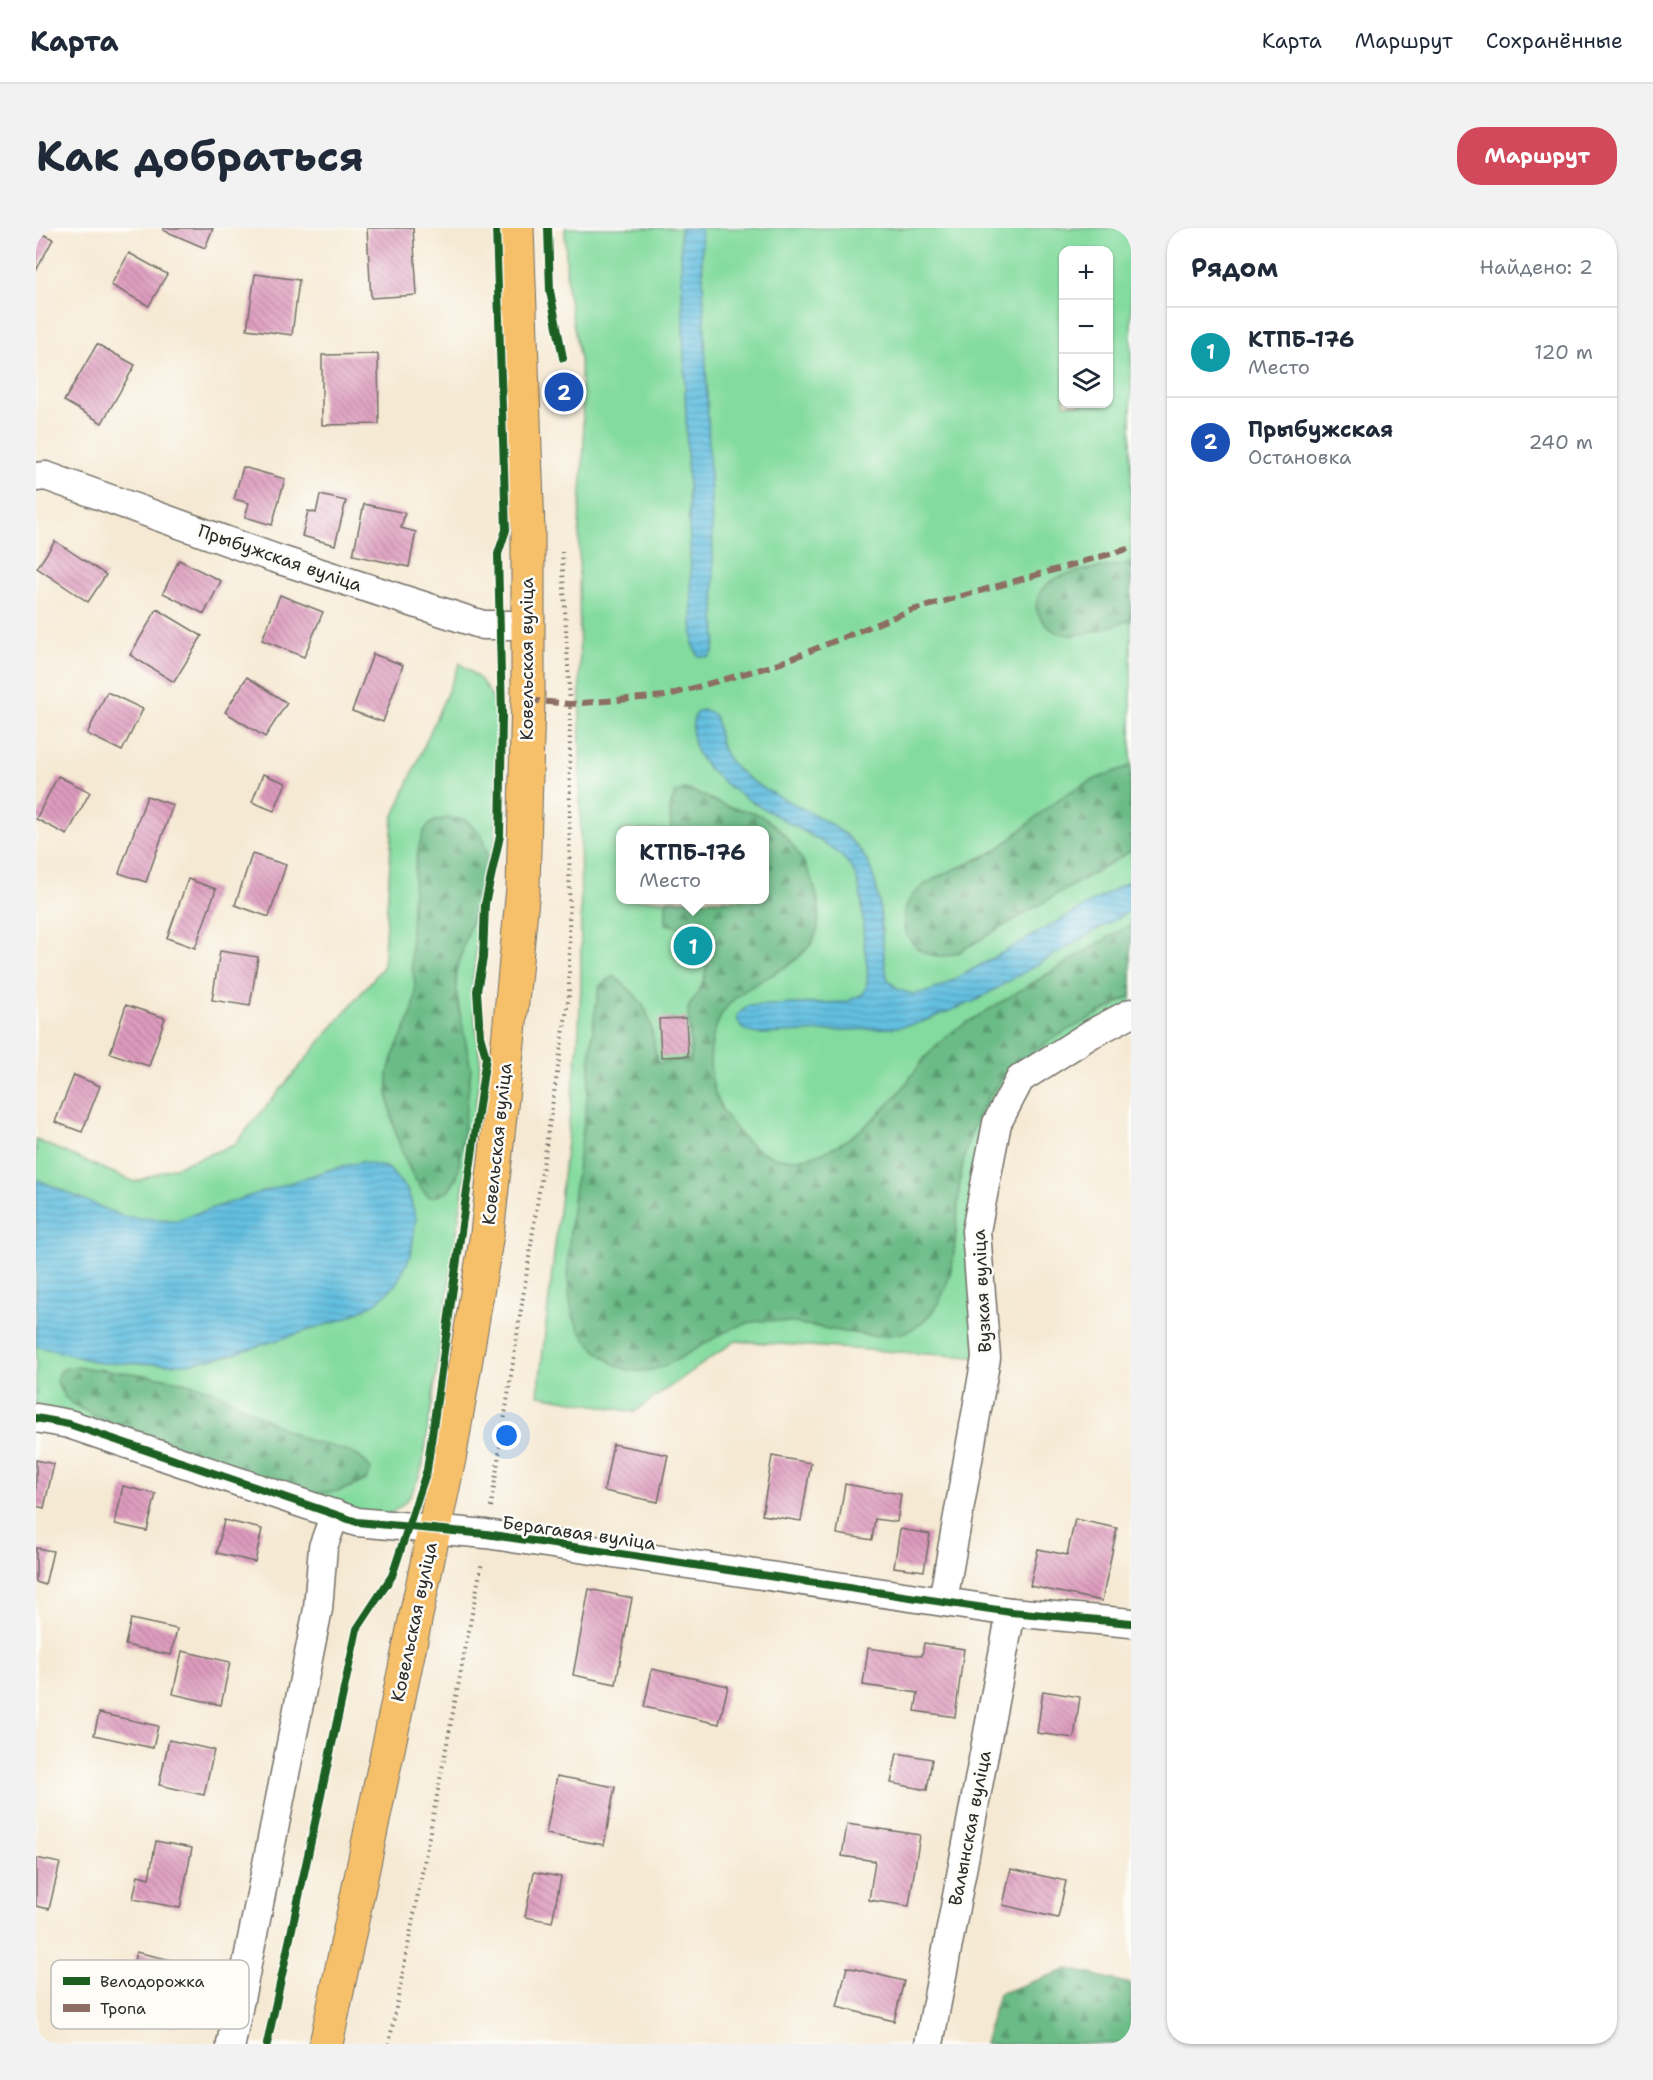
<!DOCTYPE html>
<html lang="ru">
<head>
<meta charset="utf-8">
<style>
  :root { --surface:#fff; --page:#f2f2f3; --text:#1f2937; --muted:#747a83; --line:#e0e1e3; --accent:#d1495b }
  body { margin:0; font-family:"Shantell Sans",sans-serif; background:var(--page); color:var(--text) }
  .controls { position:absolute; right:18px; top:18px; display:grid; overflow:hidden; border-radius:12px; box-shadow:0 2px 4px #0004 }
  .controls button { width:54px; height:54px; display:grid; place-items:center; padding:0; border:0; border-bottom:2px solid var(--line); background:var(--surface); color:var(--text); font:30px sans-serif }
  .you { position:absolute; left:471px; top:1208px; width:21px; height:21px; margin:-15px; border:4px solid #fff; border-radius:50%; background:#1a73e8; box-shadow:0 0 0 9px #1a73e833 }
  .badge { display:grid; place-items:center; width:39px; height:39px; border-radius:50%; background:var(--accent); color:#fff; font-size:20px; font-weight:700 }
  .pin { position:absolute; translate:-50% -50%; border:3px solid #fff; box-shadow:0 2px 6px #0006 }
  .popup { position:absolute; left:580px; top:598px; width:153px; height:78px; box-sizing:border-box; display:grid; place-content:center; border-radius:12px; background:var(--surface); filter:drop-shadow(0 2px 4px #0005); font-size:20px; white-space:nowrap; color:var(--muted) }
  .popup b { font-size:22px; color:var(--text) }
  .popup::after { content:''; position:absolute; left:50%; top:100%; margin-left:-12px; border:12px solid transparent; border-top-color:var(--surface) }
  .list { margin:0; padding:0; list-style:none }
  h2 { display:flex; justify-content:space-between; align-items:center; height:78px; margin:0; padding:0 24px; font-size:26px }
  h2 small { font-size:20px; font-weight:400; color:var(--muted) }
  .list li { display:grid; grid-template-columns:39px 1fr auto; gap:18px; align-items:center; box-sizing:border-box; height:90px; padding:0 24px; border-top:2px solid var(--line) }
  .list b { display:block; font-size:22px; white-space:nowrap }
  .list p { margin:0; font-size:20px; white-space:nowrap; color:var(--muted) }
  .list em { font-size:20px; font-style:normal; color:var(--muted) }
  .icon { flex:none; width:33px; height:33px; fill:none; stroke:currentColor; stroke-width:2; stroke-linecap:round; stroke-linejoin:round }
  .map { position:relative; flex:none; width:1095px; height:1816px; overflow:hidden; border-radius:24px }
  header { display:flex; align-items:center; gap:36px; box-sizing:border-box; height:84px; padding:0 30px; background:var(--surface); border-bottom:2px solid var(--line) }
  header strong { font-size:28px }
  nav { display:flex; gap:33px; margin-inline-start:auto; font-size:21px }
  .intro { display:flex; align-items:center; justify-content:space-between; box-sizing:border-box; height:144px; padding:0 36px }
  h1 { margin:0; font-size:42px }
  .button { padding:15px 27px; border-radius:24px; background:var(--accent); color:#fff; font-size:21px; font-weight:700 }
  main { display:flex; gap:36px; padding:0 36px }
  aside { flex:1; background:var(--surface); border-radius:24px; box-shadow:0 2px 4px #0004 }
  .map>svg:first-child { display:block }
  .green { fill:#83db9f; stroke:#578365; stroke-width:1.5; fill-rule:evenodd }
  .forest { fill:url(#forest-firs); stroke:#4a7358; stroke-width:1.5 }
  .water { fill:url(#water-rules); stroke:#477686; stroke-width:1.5 }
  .building { fill:url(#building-back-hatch) }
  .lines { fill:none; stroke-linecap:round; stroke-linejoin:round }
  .minor-casing { stroke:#726e66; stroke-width:31 }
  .major-casing { stroke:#726e66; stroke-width:35 }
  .path { stroke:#726e66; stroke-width:4; stroke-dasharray:1.5 4.5; stroke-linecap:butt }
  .minor { stroke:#fff; stroke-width:28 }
  .major { stroke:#f6c06b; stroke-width:33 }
  .quiet { stroke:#8d6e63; stroke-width:6; stroke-dasharray:12 6; stroke-linecap:butt }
  .cycleway-casing { stroke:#fdfcf7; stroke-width:11 }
  .cycleway { stroke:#1b5e20; stroke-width:8 }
  .labels { text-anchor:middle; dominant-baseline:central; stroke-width:5; stroke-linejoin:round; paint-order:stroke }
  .street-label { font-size:18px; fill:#2b2b2b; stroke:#fdfcf7 }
  .key { fill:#fdfcf7; stroke:#bebdba; stroke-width:1.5 }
  .key-label { font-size:16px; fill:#2b2b2b }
</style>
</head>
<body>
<header>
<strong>Карта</strong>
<nav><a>Карта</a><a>Маршрут</a><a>Сохранённые</a></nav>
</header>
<div class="intro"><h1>Как добраться</h1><a class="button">Маршрут</a></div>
<main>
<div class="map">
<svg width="1095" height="1816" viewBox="0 0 1095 1816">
  <defs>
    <pattern id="forest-firs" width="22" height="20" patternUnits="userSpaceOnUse" patternTransform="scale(1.5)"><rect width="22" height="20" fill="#6abb86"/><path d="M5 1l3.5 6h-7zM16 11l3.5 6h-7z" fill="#57986e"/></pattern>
    <pattern id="water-rules" width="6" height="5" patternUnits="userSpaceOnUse" patternTransform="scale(1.5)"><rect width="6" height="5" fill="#63c0e1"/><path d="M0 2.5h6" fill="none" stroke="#529cb7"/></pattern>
    <pattern id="building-back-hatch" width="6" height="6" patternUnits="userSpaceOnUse" patternTransform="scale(1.5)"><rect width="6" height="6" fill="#de9bbe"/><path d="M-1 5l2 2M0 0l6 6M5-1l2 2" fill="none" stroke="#b47f9b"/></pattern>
  </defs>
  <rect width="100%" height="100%" fill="#fdfcf7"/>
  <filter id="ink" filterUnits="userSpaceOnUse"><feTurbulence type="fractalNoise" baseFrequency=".0167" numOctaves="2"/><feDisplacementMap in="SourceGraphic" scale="12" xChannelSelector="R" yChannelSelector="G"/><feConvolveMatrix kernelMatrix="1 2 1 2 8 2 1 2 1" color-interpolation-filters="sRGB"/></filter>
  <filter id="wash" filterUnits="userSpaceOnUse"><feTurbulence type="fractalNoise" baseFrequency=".008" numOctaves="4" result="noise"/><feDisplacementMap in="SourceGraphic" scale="24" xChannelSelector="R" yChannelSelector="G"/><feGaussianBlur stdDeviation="1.35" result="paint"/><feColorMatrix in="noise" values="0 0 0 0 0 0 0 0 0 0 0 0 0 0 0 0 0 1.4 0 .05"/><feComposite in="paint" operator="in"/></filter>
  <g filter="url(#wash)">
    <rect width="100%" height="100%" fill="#f5e9d3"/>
    <g class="green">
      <path d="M529,0h566v786l-111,65 -44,152 10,127 -251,-17 -101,71 -96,-17 40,-351 3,-58 -2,-459 5,-84 -4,-83 -13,-71zM1028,22h44v154h-44zM585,602h144v70h-144z"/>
      <path d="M424,435l21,17 10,15 6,17 2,20 -4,109 -15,71 -8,80 8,68 -1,21 -56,383c-8,28 -18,48 -48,55l-339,-114v-265l99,42 99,-37 149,-178 10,-149z"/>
    </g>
    <g class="forest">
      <path d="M1095,335v57c-29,9 -74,31 -92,-5 -6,-10 -1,-22 7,-30 15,-15 63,-18 85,-22z"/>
      <path d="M1095,538v85l-174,102c-43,16 -72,-34 -39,-63 22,-19 54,-25 78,-40 22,-15 39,-34 60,-49 23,-16 49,-27 75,-35z"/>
      <path d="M648,561c17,3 30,14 46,18 15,4 25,4 38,13 33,23 72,95 38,130 -34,36 -79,31 -93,87 -8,33 1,67 23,93 51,62 119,12 160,-34 13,-14 22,-32 36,-46 7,-8 16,-14 24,-21l175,-105v72c-39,23 -101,49 -129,83 -23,27 -35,59 -41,94 -7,48 2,122 -45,154 -35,24 -111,-10 -157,-6 -45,5 -85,55 -125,50 -24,-3 -50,-29 -59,-50 -19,-49 6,-167 12,-222 4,-38 4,-76 13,-113l14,-10c38,29 36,43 43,87l34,-4 -3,-51c19,-26 23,-43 14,-75l-36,-9v-20l3,-4h96v-70h-94l-1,-23 5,-13z"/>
      <path d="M413,590l17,2 15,15 7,21 -3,22 -29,93 1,26 14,72 -13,105c-6,15 -12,22 -29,23 -25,-23 -47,-94 -40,-128 5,-26 24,-45 26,-72 2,-14 -4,-27 -4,-41 0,-25 0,-121 20,-133 5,-3 12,-4 18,-5z"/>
      <path d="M41,1139c40,5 80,7 118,18 38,10 71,38 107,53 21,9 58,9 69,32l-5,10c-21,11 -40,16 -64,12l-205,-75c-20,-10 -36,-16 -41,-39l7,-9z"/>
      <polygon points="1033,1741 1095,1756 1095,1816 948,1816 962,1766"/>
    </g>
    <g class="water">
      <polygon points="644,0 665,0 680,411 677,424 673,429 662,428 657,416"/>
      <path d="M666,482c19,2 14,16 18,31 2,8 7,17 13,24 35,38 109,47 135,98 17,35 11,80 20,117l11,10 14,4 14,-2 18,-7 186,-105v30l-156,91 -56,22 -27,5 -132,6c-13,-1 -22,-4 -23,-19l11,-9 98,-4 17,-8c9,-13 2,-38 1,-53 -2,-25 1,-59 -17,-79 -34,-40 -181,-78 -151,-149z"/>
      <polygon points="326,934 352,940 372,963 380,990 375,1027 360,1056 340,1075 308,1091 194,1127 149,1136 64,1135 0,1118 0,951 88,989 140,992 293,942"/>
    </g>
    <g id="blocks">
      <g class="building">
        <polygon points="128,0 177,0 169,20 127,2"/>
        <polygon points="331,0 377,0 381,67 335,70"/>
        <polygon points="0,3 17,11 0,43"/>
        <polygon points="93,25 131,46 113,78 75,57"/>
        <polygon points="219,46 263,52 256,107 211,101"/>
        <polygon points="61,116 99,137 66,195 28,173"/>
        <polygon points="342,126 343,196 286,197 286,127"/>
        <polygon points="207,239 249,251 236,297 209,289 213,275 198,271"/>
        <polygon points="284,267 310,273 299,317 266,308 272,283 280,285"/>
        <polygon points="328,276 369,285 365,300 380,304 373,339 317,327"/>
        <polygon points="19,313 70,347 52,374 1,340"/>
        <polygon points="143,332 185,353 168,386 127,365"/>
        <polygon points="244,367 287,384 268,429 226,412"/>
        <polygon points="121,381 166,408 138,454 94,427"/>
        <polygon points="337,426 367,437 347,494 316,483"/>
        <polygon points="211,449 251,475 229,509 189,484"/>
        <polygon points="71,464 107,481 86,523 51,506"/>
        <polygon points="227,546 250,555 238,583 216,574"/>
        <polygon points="22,548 54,564 31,607 0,591"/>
        <polygon points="111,568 137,577 110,654 83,645"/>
        <polygon points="216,626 250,637 233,689 199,677"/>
        <polygon points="152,651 180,661 159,720 131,710"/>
        <polygon points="662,708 664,727 652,728 650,710"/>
        <polygon points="184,723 222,729 214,778 176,772"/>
        <polygon points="90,777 129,790 113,838 74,825"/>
        <polygon points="650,790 652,828 625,829 623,791"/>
        <polygon points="38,847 64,858 46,904 19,894"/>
        <polygon points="577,1216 632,1227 622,1274 568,1263"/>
        <polygon points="736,1228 775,1235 765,1293 726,1287"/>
        <polygon points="0,1232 18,1236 8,1280 0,1278"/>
        <polygon points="809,1256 865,1266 861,1294 839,1291 836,1312 801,1306"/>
        <polygon points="87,1258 120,1266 111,1303 79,1296"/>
        <polygon points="1039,1291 1081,1300 1066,1373 994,1358 1002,1321 1031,1327"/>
        <polygon points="188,1292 226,1301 219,1334 181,1325"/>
        <polygon points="864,1301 894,1306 888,1343 858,1339"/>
        <polygon points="0,1320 17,1323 9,1357 0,1354"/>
        <polygon points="553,1361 596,1370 580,1456 537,1447"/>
        <polygon points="95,1391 141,1401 135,1427 89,1417"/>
        <polygon points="888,1415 928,1421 919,1489 879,1483 882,1465 827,1457 832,1420 886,1428"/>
        <polygon points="146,1423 194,1434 185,1477 137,1466"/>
        <polygon points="616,1441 692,1458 683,1496 608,1479"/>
        <polygon points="1007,1463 1044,1469 1038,1510 1001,1505"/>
        <polygon points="63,1485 122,1498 117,1520 58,1507"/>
        <polygon points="133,1512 178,1522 168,1567 123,1557"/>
        <polygon points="861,1525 896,1531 891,1562 855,1555"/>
        <polygon points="521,1548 579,1559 568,1617 510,1606"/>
        <polygon points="811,1596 884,1607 873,1678 833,1672 839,1633 806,1628"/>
        <polygon points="120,1613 156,1620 144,1680 97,1671 102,1647 113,1650"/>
        <polygon points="0,1630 24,1635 13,1681 0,1678"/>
        <polygon points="975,1641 1030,1653 1022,1690 967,1677"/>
        <polygon points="498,1644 525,1649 516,1694 489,1689"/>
        <polygon points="100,1724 153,1736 139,1798 117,1793 122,1768 92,1761"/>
        <polygon points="811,1739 868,1753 858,1793 801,1779"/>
      </g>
    </g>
  </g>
  <g filter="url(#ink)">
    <use href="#blocks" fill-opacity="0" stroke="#726e66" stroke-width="1.5"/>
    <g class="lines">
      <defs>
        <g id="minor">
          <polyline points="0,249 10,248 238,330 447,397 490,397"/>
          <polyline points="0,1190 33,1196 321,1294 450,1306 975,1384 1095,1395"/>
          <polyline points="907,1373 950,1130 940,1003 961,895 984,851 1055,806 1095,785"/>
          <polyline points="195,1816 282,1381 287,1319 299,1286"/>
          <polyline points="893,1816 975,1384"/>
        </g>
        <polyline id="major" points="290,1816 414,1226 451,1006 472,815 487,660 492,472 492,303 481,0"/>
      </defs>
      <use href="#minor" class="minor-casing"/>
      <use href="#major" class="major-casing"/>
      <g class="path">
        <polyline points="455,1279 533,767 534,476 526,324"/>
        <polyline points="353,1816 446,1334"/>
      </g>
      <use href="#minor" class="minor"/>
      <use href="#major" class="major"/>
      <polyline class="quiet" points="492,472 534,476 629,468 739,437 870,384 1095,320"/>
      <defs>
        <g id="cycleway">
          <polyline points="512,0 514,63 527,130"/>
          <polyline points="0,1190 33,1196 321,1294 450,1306 975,1384 1095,1395"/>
          <polyline points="231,1816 321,1401 356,1348 391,1242 450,829 444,808 441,763 447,730 449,676 464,608 466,487 462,326 470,302 460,0"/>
        </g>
      </defs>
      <use href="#cycleway" class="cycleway-casing"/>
      <use href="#cycleway" class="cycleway"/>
    </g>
  </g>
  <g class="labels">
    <g class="street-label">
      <text transform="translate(244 330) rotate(19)">Прыбужская вуліца</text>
      <text transform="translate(491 431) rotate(-90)">Ковельская вуліца</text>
      <text transform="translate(461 916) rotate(-84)">Ковельская вуліца</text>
      <text transform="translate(946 1063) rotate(-93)">Вузкая вуліца</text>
      <text transform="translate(543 1305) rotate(8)">Берагавая вуліца</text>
      <text transform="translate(378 1394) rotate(-78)">Ковельская вуліца</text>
      <text transform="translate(934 1600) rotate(-79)">Валынская вуліца</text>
    </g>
  </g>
  <rect x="15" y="1732" width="198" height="69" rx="9" class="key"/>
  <rect x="27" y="1749" width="27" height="8" fill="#1b5e20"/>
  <rect x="27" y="1776" width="27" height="8" fill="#8d6e63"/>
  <g class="key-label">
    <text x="64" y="1759">Велодорожка</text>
    <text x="64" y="1786">Тропа</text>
  </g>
</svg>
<div class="controls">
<button>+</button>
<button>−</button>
<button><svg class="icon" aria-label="layers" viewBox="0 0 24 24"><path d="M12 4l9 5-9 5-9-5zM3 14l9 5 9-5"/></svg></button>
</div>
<div class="you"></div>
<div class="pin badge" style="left:657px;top:718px;background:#0f9aa8">1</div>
<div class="popup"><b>КТПБ-176</b>Место</div>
<div class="pin badge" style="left:528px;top:164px;background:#1a4fb4">2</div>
</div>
<aside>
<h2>Рядом<small>Найдено: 2</small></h2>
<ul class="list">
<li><span class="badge" style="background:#0f9aa8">1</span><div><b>КТПБ-176</b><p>Место</p></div><em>120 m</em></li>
<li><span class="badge" style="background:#1a4fb4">2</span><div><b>Прыбужская</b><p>Остановка</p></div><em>240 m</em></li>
</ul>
</aside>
</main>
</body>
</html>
